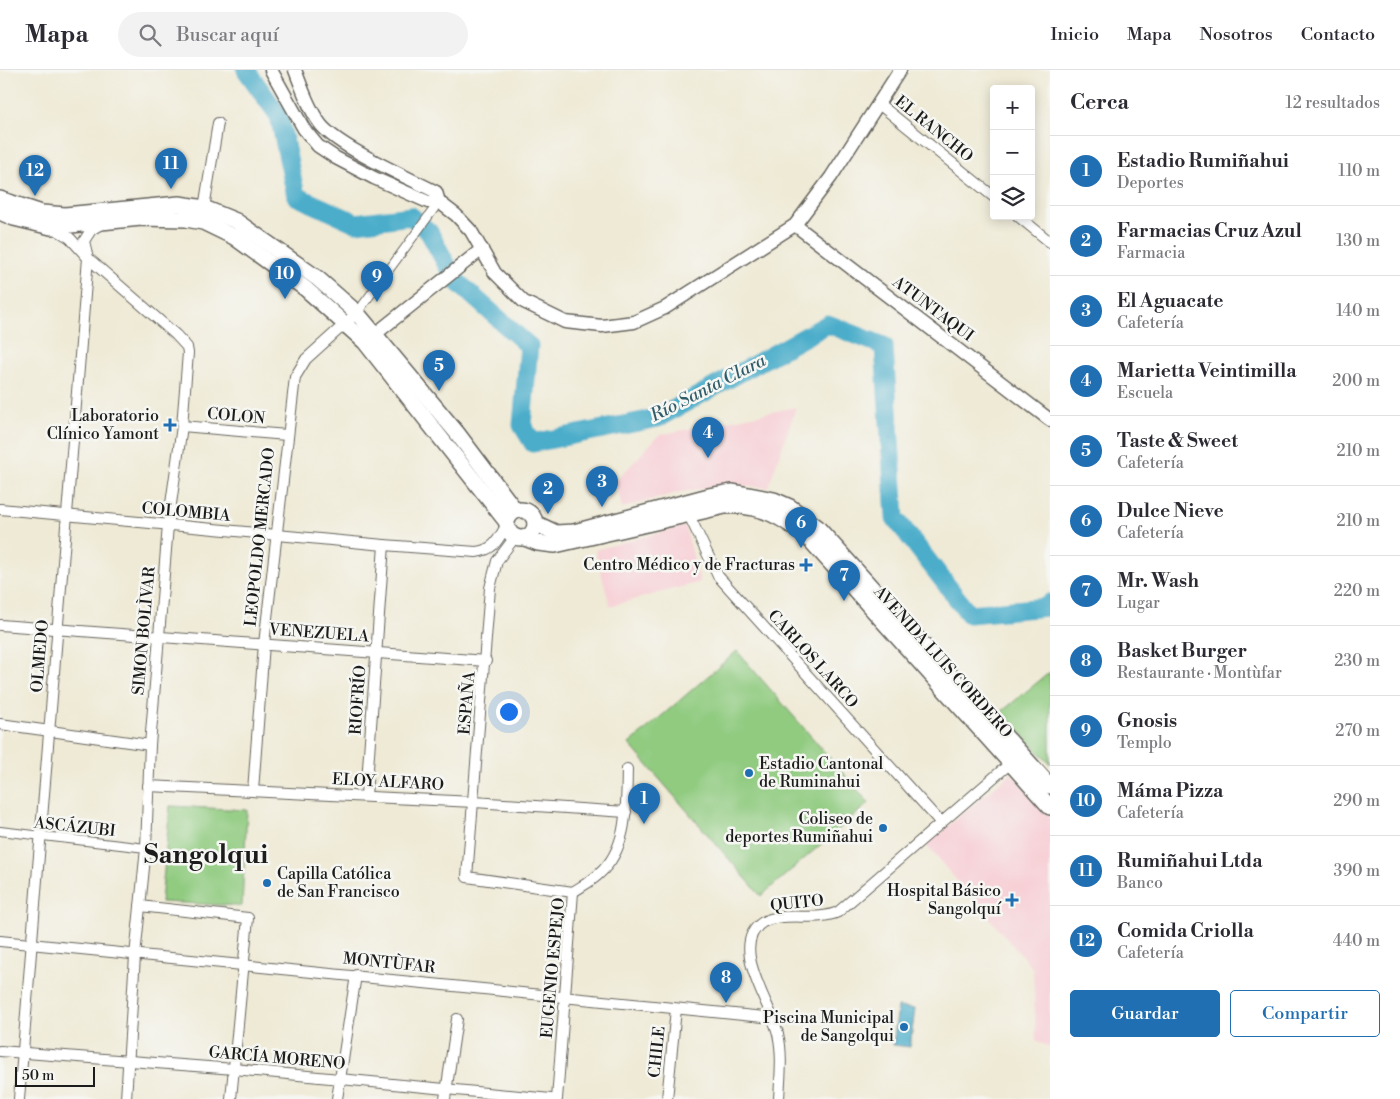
<!DOCTYPE html>
<html lang="es">
<head>
<meta charset="utf-8">
<style>
  :root { --surface:#fff; --page:#f2f2f3; --text:#2b2b33; --muted:#7c7c81; --line:#e1e1e2; --accent:#1f6fb2 }
  body { margin:0; font-family:"Libre Bodoni",serif; background:var(--page); color:var(--text) }
  .controls { position:absolute; right:15px; top:15px; display:grid; overflow:hidden; border-radius:5px; box-shadow:0 2px 12px #0003 }
  .controls button { width:45px; height:45px; display:grid; place-items:center; padding:0; border:0; border-bottom:1px solid var(--line); background:var(--surface); color:var(--text); font:25px sans-serif }
  .scale { position:absolute; left:15px; bottom:12px; width:80px; box-sizing:border-box; padding-left:5px; border:2px solid #1c1c1c; border-top:0; font-size:14px; line-height:18px; white-space:nowrap; color:#1c1c1c; -webkit-text-stroke:4px #f6f6f2; paint-order:stroke }
  .you { position:absolute; left:508px; top:641px; width:18px; height:18px; margin:-12px; border:4px solid #fff; border-radius:50%; background:#1a73e8; box-shadow:0 0 0 8px #1a73e833 }
  .badge { display:grid; place-items:center; width:32px; height:32px; border-radius:50%; background:var(--accent); color:#fff; font-size:16px; font-weight:700 }
  .pin { position:absolute; translate:-50% -41px; filter:drop-shadow(0 1px 2px #0008) }
  .pin::after { content:''; position:absolute; top:26px; width:18px; height:15px; background:inherit; clip-path:polygon(0 0,100% 0,50% 100%) }
  .list { margin:0; padding:0; list-style:none }
  h2 { display:flex; justify-content:space-between; align-items:center; height:65px; margin:0; padding:0 20px; font-size:21px }
  h2 small { font-size:16px; font-weight:400; color:var(--muted) }
  .list li { display:grid; grid-template-columns:32px 1fr auto; gap:15px; align-items:center; box-sizing:border-box; height:70px; padding:0 20px; border-top:1px solid var(--line) }
  .list b { display:block; font-size:19px; white-space:nowrap }
  .list p { margin:0; font-size:16px; white-space:nowrap; color:var(--muted) }
  .list em { font-size:16px; font-style:normal; color:var(--muted) }
  .actions { display:flex; gap:10px; padding:15px 20px }
  .actions a { flex:1; padding:11px 0; border:1px solid var(--accent); border-radius:5px; text-align:center; font-size:18px; color:var(--accent) }
  .actions .main { background:var(--accent); color:#fff }
  .icon { flex:none; width:28px; height:28px; fill:none; stroke:currentColor; stroke-width:2; stroke-linecap:round; stroke-linejoin:round }
  .map { position:relative; flex:none; width:1050px; height:1029px; overflow:hidden }
  header { display:flex; align-items:center; gap:30px; box-sizing:border-box; height:70px; padding:0 25px; background:var(--surface); border-bottom:1px solid var(--line) }
  header strong { font-size:24px }
  nav { display:flex; gap:28px; margin-inline-start:auto; font-size:18px }
  .search { width:350px; height:45px; background:var(--page); display:flex; align-items:center; gap:12px; box-sizing:border-box; padding:0 18px; border-radius:28px; color:var(--muted); font-size:19px }
  main { display:flex }
  aside { flex:1; background:var(--surface) }
  .map>svg:first-child { display:block }
  .built { fill:#f7cfd5 }
  .green { fill:#90cb80; stroke:#56744e }
  .water { fill:#4badca; stroke:#346473 }
  .lines { fill:none; stroke-linecap:round; stroke-linejoin:round }
  .river { stroke:#4badca; stroke-width:19 }
  .pedestrian-casing { stroke:#66645d; stroke-width:10 }
  .minor-casing { stroke:#66645d; stroke-width:12 }
  .tertiary-casing { stroke:#66645d; stroke-width:15 }
  .secondary-casing { stroke:#66645d; stroke-width:18 }
  .pedestrian { stroke:#fff; stroke-width:8 }
  .minor { stroke:#fff; stroke-width:10 }
  .tertiary { stroke:#fff; stroke-width:12 }
  .secondary { stroke:#fff; stroke-width:15 }
  .poi-dot { fill:#1f6fb2; stroke:#f6f6f2; stroke-width:2 }
  .labels { text-anchor:middle; dominant-baseline:central; stroke-width:5; stroke-linejoin:round; paint-order:stroke }
  .street-label { font-size:16px; fill:#1c1c1c; stroke:#f6f6f2 }
  .poi-label { font-size:16px; fill:#1c1c1c; stroke:#f6f6f2; text-anchor:end }
  .water-label { font-size:18px; font-style:italic; fill:#315d6a; stroke:#f6f6f2 }
  .town-label { font-size:26px; font-weight:bold; fill:#1c1c1c; stroke:#f6f6f2 }
</style>
</head>
<body>
<header>
<strong>Mapa</strong>
<div class="search"><svg class="icon" aria-label="search" viewBox="0 0 24 24"><circle cx="10" cy="10" r="6"/><path d="M15 15l6 6"/></svg>Buscar aquí</div>
<nav><a>Inicio</a><a>Mapa</a><a>Nosotros</a><a>Contacto</a></nav>
</header>
<main>
<div class="map">
<svg width="1050" height="1029" viewBox="0 0 1050 1029">
  <rect width="100%" height="100%" fill="#f6f6f2"/>
  <filter id="ink" filterUnits="userSpaceOnUse"><feTurbulence type="fractalNoise" baseFrequency=".02" numOctaves="2"/><feDisplacementMap in="SourceGraphic" scale="10" xChannelSelector="R" yChannelSelector="G"/><feConvolveMatrix kernelMatrix="1 2 1 2 8 2 1 2 1" color-interpolation-filters="sRGB"/></filter>
  <filter id="wash" filterUnits="userSpaceOnUse"><feTurbulence type="fractalNoise" baseFrequency=".0096" numOctaves="4" result="noise"/><feDisplacementMap in="SourceGraphic" scale="20" xChannelSelector="R" yChannelSelector="G"/><feGaussianBlur stdDeviation="1.12" result="paint"/><feColorMatrix in="noise" values="0 0 0 0 0 0 0 0 0 0 0 0 0 0 0 0 0 1.4 0 .05"/><feComposite in="paint" operator="in"/></filter>
  <g filter="url(#wash)">
    <rect width="100%" height="100%" fill="#efead6"/>
    <g class="built">
      <polygon points="796,337 768,418 730,414 680,422 622,438 616,411 659,365"/>
      <polygon points="685,456 700,512 610,536 595,480"/>
      <polygon points="1011,703 1050,748 1050,978 1036,970 1033,899 926,775"/>
    </g>
    <g class="green">
      <polygon points="737,581 869,733 761,826 629,674"/>
      <polygon points="1050,602 1050,694 1001,642"/>
      <polygon points="170,736 247,740 242,836 161,832"/>
    </g>
    <polygon class="water" points="898,937 915,939 910,977 893,975"/>
    <g class="lines">
      <polyline class="river" points="246,0 279,46 296,126 356,153 411,146 429,162 455,210 529,276 522,355 533,373 658,348 828,254 884,276 895,448 969,544 1047,537 1050,533"/>
    </g>
  </g>
  <g filter="url(#ink)">
    <g class="lines">
      <defs>
        <g id="pedestrian">
          <polyline points="357,243 439,132"/>
          <polyline points="0,761 146,778"/>
        </g>
        <g id="minor">
          <polyline points="879,34 994,127"/>
          <polyline points="204,138 218,53"/>
          <polyline points="1018,146 1050,172"/>
          <polyline points="52,157 70,168 88,188 176,265 187,277 188,283 182,356 168,455 159,566 150,675 146,778 135,886 126,1029"/>
          <polyline points="182,356 287,365"/>
          <path d="M0,439l384,36 92,7c18,-2 22,-12 30,-26"/>
          <polyline points="686,439 718,506 941,753"/>
          <polyline points="515,467 497,491 490,518 467,807 573,822"/>
          <polyline points="0,555 486,591"/>
          <polyline points="0,654 150,675"/>
          <polyline points="148,716 474,732 626,742"/>
          <polyline points="253,721 264,574 295,307 306,289 357,243"/>
          <polyline points="366,726 384,475"/>
          <path d="M573,822c9,-6 19,-11 26,-18 30,-26 27,-70 28,-105"/>
          <polyline points="140,836 248,848 231,1029"/>
          <polyline points="0,871 774,948"/>
          <polyline points="0,981 234,999 551,1029"/>
          <polyline points="19,1029 88,188 84,171 91,160 101,154"/>
          <polyline points="337,1029 356,905"/>
          <polyline points="445,1029 457,949"/>
          <polyline points="557,1029 573,822"/>
          <polyline points="667,1029 676,939"/>
          <path d="M779,1029c1,-21 4,-44 -1,-65 -6,-29 -51,-89 -15,-112 19,-11 53,0 75,-10l176,-152"/>
        </g>
        <g id="tertiary">
          <polyline points="271,0 304,59 318,76 336,88 374,108 428,132 439,132"/>
          <path d="M295,0c7,18 14,39 26,55 19,23 86,52 115,67l3,10 17,13 15,16 24,42 29,29 41,20 37,4 32,-4 31,-14 130,-83 36,-48 69,-107"/>
          <polyline points="795,155 1050,350"/>
          <polyline points="369,269 482,179"/>
        </g>
        <g id="secondary">
          <polyline points="0,129 42,143 65,145 179,134 204,138 236,151 317,208 357,243 457,363 515,440"/>
          <polyline points="0,142 14,148 51,157 141,148 186,149 203,152 234,167 306,219 365,272 506,451"/>
          <circle cx="521" cy="454" r="14"/>
          <polyline points="535,453 556,463 574,462 709,426 733,422 774,430 790,437 817,457 1050,716"/>
          <path d="M525,468l13,5 17,2 170,-39c36,-3 61,13 86,35l239,266"/>
        </g>
      </defs>
      <use href="#pedestrian" class="pedestrian-casing"/>
      <use href="#minor" class="minor-casing"/>
      <use href="#tertiary" class="tertiary-casing"/>
      <use href="#secondary" class="secondary-casing"/>
      <use href="#pedestrian" class="pedestrian"/>
      <use href="#minor" class="minor"/>
      <use href="#tertiary" class="tertiary"/>
      <use href="#secondary" class="secondary"/>
    </g>
  </g>
  <g class="poi-dot">
    <path d="M167.5 347.5h5v5h5v5h-5v5h-5v-5h-5v-5h5z"/>
    <path d="M803.5 487.5h5v5h5v5h-5v5h-5v-5h-5v-5h5z"/>
    <circle cx="749" cy="703" r="5"/>
    <circle cx="883" cy="758" r="5"/>
    <circle cx="267" cy="813" r="5"/>
    <path d="M1009.5 822.5h5v5h5v5h-5v5h-5v-5h-5v-5h5z"/>
    <circle cx="904" cy="957" r="5"/>
  </g>
  <g class="labels">
    <g class="street-label">
      <text transform="translate(934 59) rotate(39)">EL RANCHO</text>
      <text transform="translate(933 239) rotate(37)">ATUNTAQUI</text>
      <text transform="translate(236 346) rotate(5)">COLON</text>
      <text transform="translate(186 442) rotate(5)">COLOMBIA</text>
      <text transform="translate(260 467) rotate(-84)">LEOPOLDO MERCADO</text>
      <text transform="translate(144 561) rotate(-85)">SIMON BOLÌVAR</text>
      <text transform="translate(319 563) rotate(4)">VENEZUELA</text>
      <text transform="translate(40 586) rotate(-85)">OLMEDO</text>
      <text transform="translate(813 589) rotate(48)">CARLOS LARCO</text>
      <text transform="translate(943 592) rotate(48)">AVENIDA LUIS CORDERO</text>
      <text transform="translate(358 630) rotate(-86)">RIOFRÍO</text>
      <text transform="translate(467 633) rotate(-85)">ESPAÑA</text>
      <text transform="translate(388 712) rotate(3)">ELOY ALFARO</text>
      <text transform="translate(75 757) rotate(6)">ASCÁZUBI</text>
      <text transform="translate(797 833) rotate(-6)">QUITO</text>
      <text transform="translate(389 893) rotate(6)">MONTÙFAR</text>
      <text transform="translate(553 898) rotate(-85)">EUGENIO ESPEJO</text>
      <text transform="translate(657 982) rotate(-84)">CHILE</text>
      <text transform="translate(277 988) rotate(5)">GARCÍA MORENO</text>
    </g>
    <g class="poi-label">
      <text x="159" y="346">Laboratorio<tspan x="159" dy="18">Clínico Yamont</tspan></text>
      <text x="795" y="495">Centro Médico y de Fracturas</text>
      <text x="759" y="694" text-anchor="start">Estadio Cantonal<tspan x="759" dy="18">de Ruminahui</tspan></text>
      <text x="873" y="749">Coliseo de<tspan x="873" dy="18">deportes Rumiñahui</tspan></text>
      <text x="277" y="804" text-anchor="start">Capilla Católica<tspan x="277" dy="18">de San Francisco</tspan></text>
      <text x="1001" y="821">Hospital Básico<tspan x="1001" dy="18">Sangolquí</tspan></text>
      <text x="894" y="948">Piscina Municipal<tspan x="894" dy="18">de Sangolqui</tspan></text>
    </g>
    <g class="water-label">
      <text transform="translate(708 318) rotate(-27)">Río Santa Clara</text>
    </g>
    <g class="town-label">
      <text x="206" y="785">Sangolqui</text>
    </g>
  </g>
</svg>
<div class="controls">
<button>+</button>
<button>−</button>
<button><svg class="icon" aria-label="layers" viewBox="0 0 24 24"><path d="M12 4l9 5-9 5-9-5zM3 14l9 5 9-5"/></svg></button>
</div>
<div class="scale">50 m</div>
<div class="you"></div>
<div class="pin badge" style="left:644px;top:754px">1</div>
<div class="pin badge" style="left:548px;top:444px">2</div>
<div class="pin badge" style="left:602px;top:437px">3</div>
<div class="pin badge" style="left:708px;top:388px">4</div>
<div class="pin badge" style="left:439px;top:321px">5</div>
<div class="pin badge" style="left:801px;top:478px">6</div>
<div class="pin badge" style="left:844px;top:531px">7</div>
<div class="pin badge" style="left:726px;top:933px">8</div>
<div class="pin badge" style="left:377px;top:232px">9</div>
<div class="pin badge" style="left:285px;top:229px">10</div>
<div class="pin badge" style="left:171px;top:119px">11</div>
<div class="pin badge" style="left:35px;top:126px">12</div>
</div>
<aside>
<h2>Cerca<small>12 resultados</small></h2>
<ul class="list">
<li><span class="badge">1</span><div><b>Estadio Rumiñahui</b><p>Deportes</p></div><em>110 m</em></li>
<li><span class="badge">2</span><div><b>Farmacias Cruz Azul</b><p>Farmacia</p></div><em>130 m</em></li>
<li><span class="badge">3</span><div><b>El Aguacate</b><p>Cafetería</p></div><em>140 m</em></li>
<li><span class="badge">4</span><div><b>Marietta Veintimilla</b><p>Escuela</p></div><em>200 m</em></li>
<li><span class="badge">5</span><div><b>Taste &amp; Sweet</b><p>Cafetería</p></div><em>210 m</em></li>
<li><span class="badge">6</span><div><b>Dulce Nieve</b><p>Cafetería</p></div><em>210 m</em></li>
<li><span class="badge">7</span><div><b>Mr. Wash</b><p>Lugar</p></div><em>220 m</em></li>
<li><span class="badge">8</span><div><b>Basket Burger</b><p>Restaurante · Montùfar</p></div><em>230 m</em></li>
<li><span class="badge">9</span><div><b>Gnosis</b><p>Templo</p></div><em>270 m</em></li>
<li><span class="badge">10</span><div><b>Máma Pizza</b><p>Cafetería</p></div><em>290 m</em></li>
<li><span class="badge">11</span><div><b>Rumiñahui Ltda</b><p>Banco</p></div><em>390 m</em></li>
<li><span class="badge">12</span><div><b>Comida Criolla</b><p>Cafetería</p></div><em>440 m</em></li>
</ul>
<div class="actions"><a class="main">Guardar</a><a>Compartir</a></div>
</aside>
</main>
</body>
</html>
